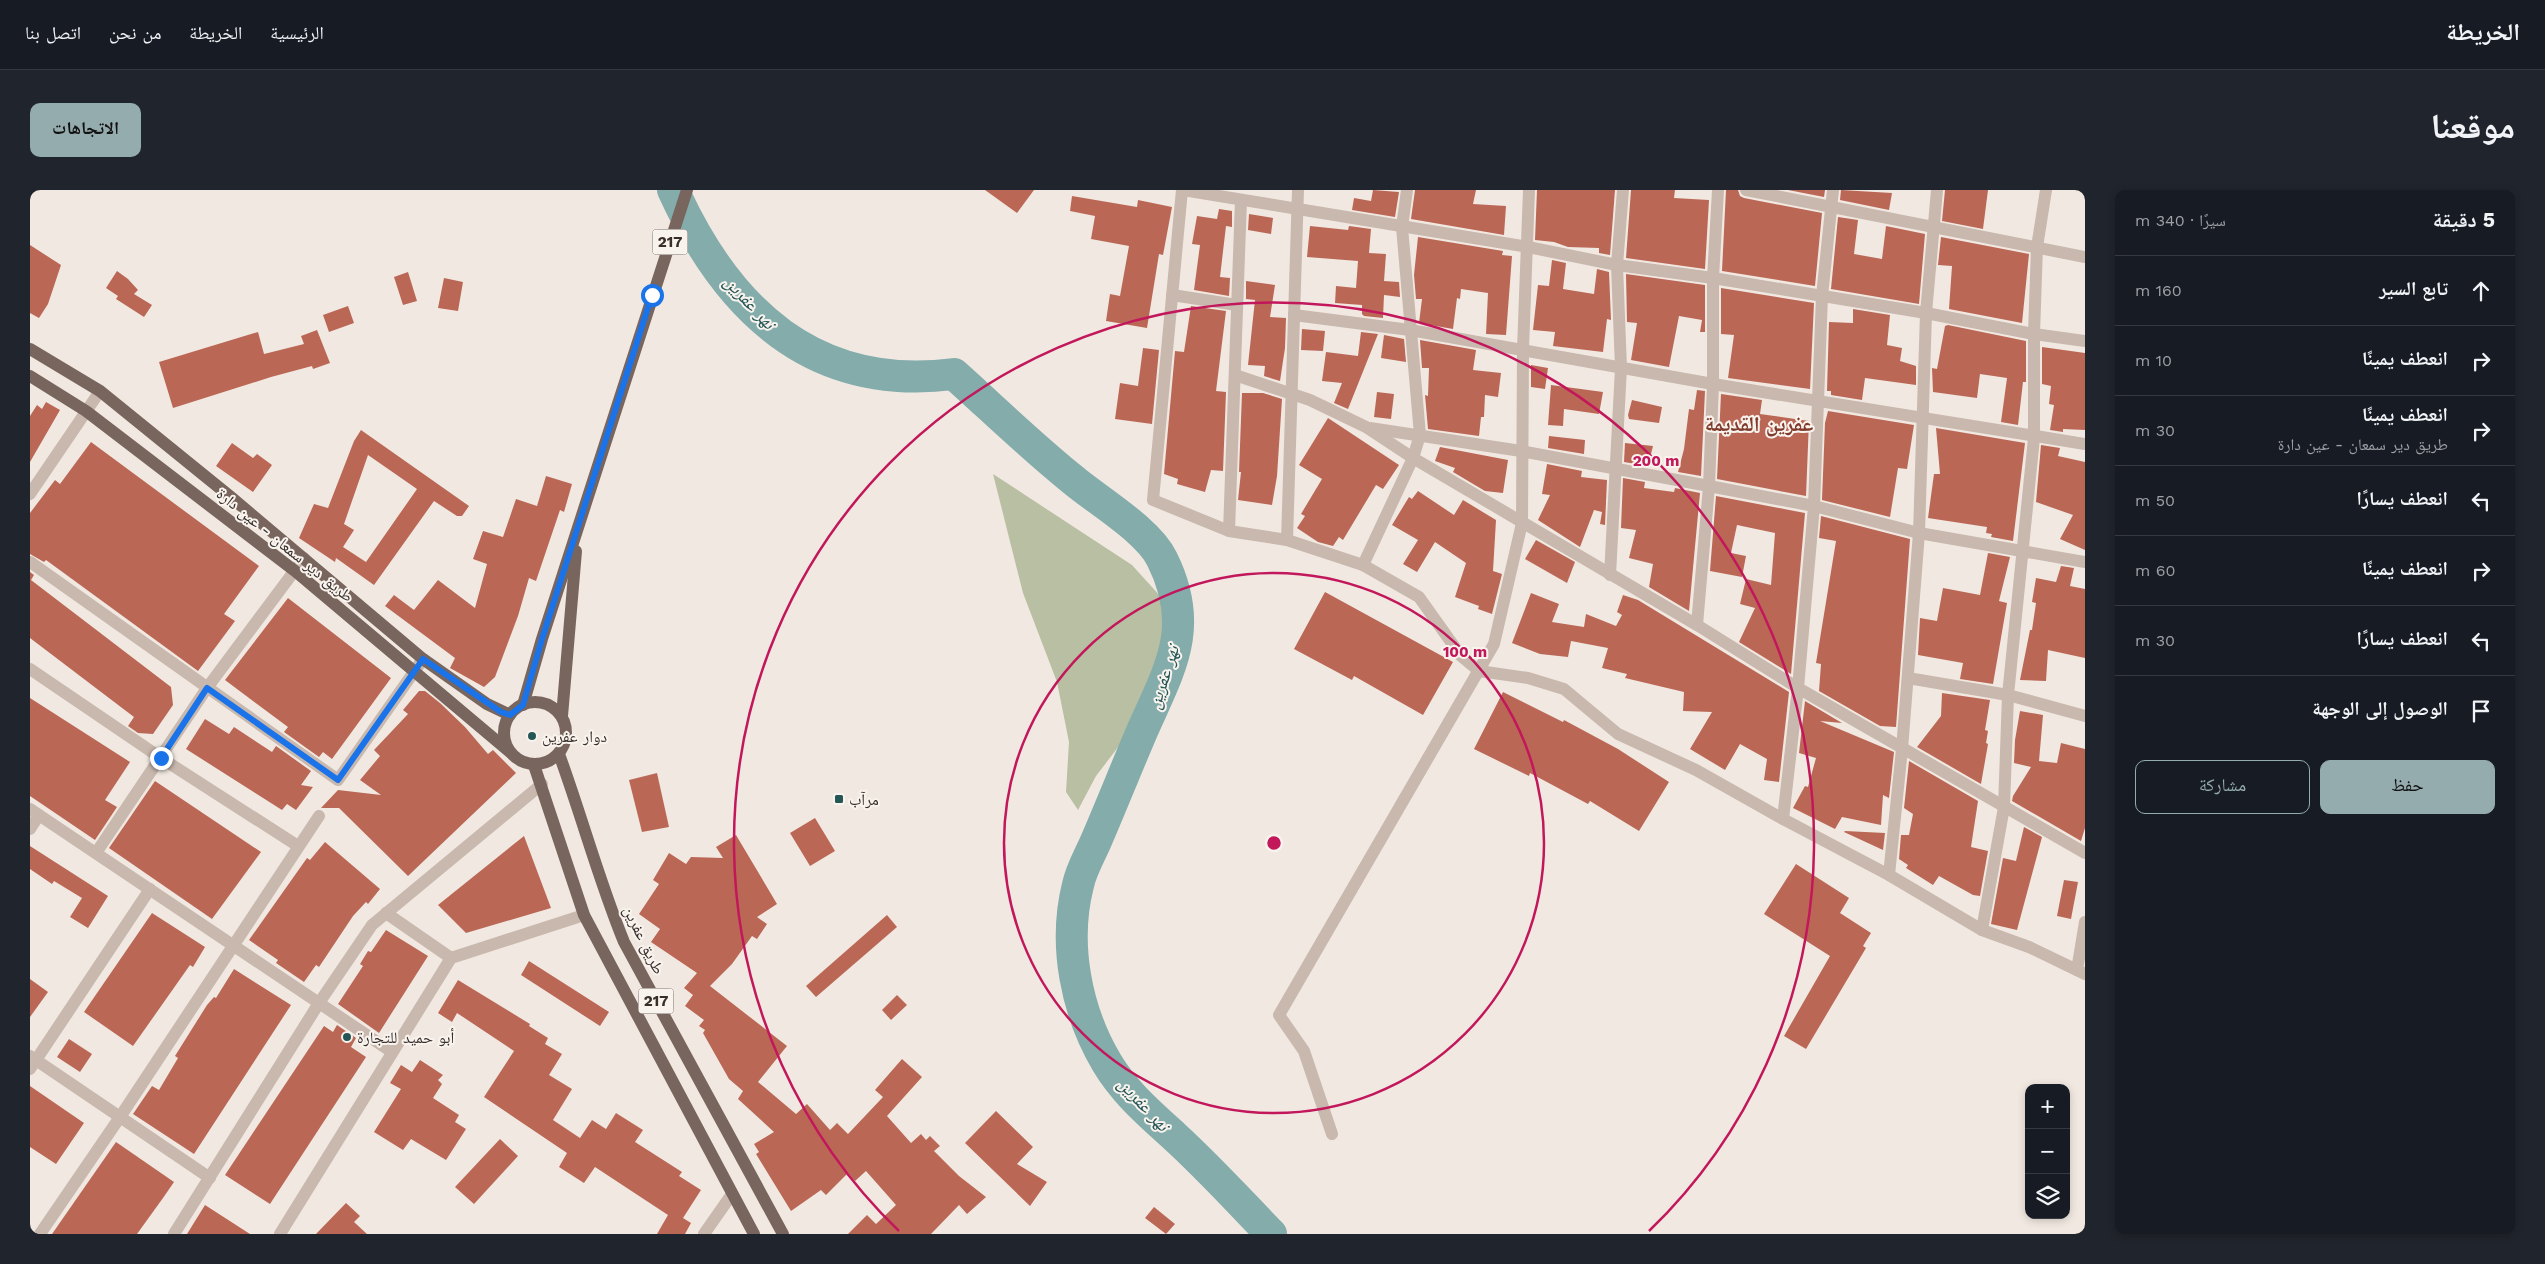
<!DOCTYPE html>
<html lang="ar">
<head>
<meta charset="utf-8">
<style>
  :root { --surface:#171b24; --page:#20242c; --text:#f1f3f6; --muted:#9ea1a6; --line:#363941; --accent:#95acae }
  body { margin:0; font-family:"Work Sans","Noto Naskh Arabic",sans-serif; background:var(--page); color:var(--text); direction:rtl }
  .controls { position:absolute; right:15px; bottom:15px; display:grid; overflow:hidden; border-radius:10px; box-shadow:0 2px 8px #0003 }
  .controls button { width:45px; height:45px; display:grid; place-items:center; padding:0; border:0; border-bottom:1px solid var(--line); background:var(--surface); color:var(--text); font:25px sans-serif }
  .stop { position:absolute; width:15px; height:15px; margin:-11px; border:4px solid #1a73e8; border-radius:50%; background:#fff }
  .stop.end { background:#1a73e8; border-color:#fff; box-shadow:0 1px 5px #0008 }
  .list { margin:0; padding:0; list-style:none }
  h2 { display:flex; justify-content:space-between; align-items:center; height:65px; margin:0; padding:0 20px; font-size:21px }
  h2 small { font-size:16px; font-weight:400; color:var(--muted) }
  .list li { display:grid; grid-template-columns:32px 1fr auto; gap:15px; align-items:center; box-sizing:border-box; height:70px; padding:0 20px; border-top:1px solid var(--line) }
  .list b { display:block; font-size:19px; white-space:nowrap }
  .list p { margin:0; font-size:16px; white-space:nowrap; color:var(--muted) }
  .list em { font-size:16px; font-style:normal; color:var(--muted) }
  .actions { display:flex; gap:10px; padding:15px 20px }
  .actions a { flex:1; padding:11px 0; border:1px solid var(--accent); border-radius:10px; text-align:center; font-size:18px; color:var(--accent) }
  .actions .main { background:var(--accent); color:#111 }
  .icon { flex:none; width:28px; height:28px; fill:none; stroke:currentColor; stroke-width:2; stroke-linecap:round; stroke-linejoin:round }
  .map { position:relative; flex:none; width:2055px; height:1044px; overflow:hidden; direction:ltr; border-radius:10px }
  header { display:flex; align-items:center; gap:30px; box-sizing:border-box; height:70px; padding:0 25px; background:var(--surface); border-bottom:1px solid var(--line) }
  header strong { font-size:24px }
  nav { display:flex; gap:28px; margin-inline-start:auto; font-size:18px }
  .intro { display:flex; align-items:center; justify-content:space-between; box-sizing:border-box; height:120px; padding:0 30px }
  h1 { margin:0; font-size:35px }
  .button { padding:12px 22px; border-radius:10px; background:var(--accent); color:#111; font-size:18px; font-weight:700 }
  main { display:flex; gap:30px; padding:0 30px }
  aside { flex:1; background:var(--surface); border-radius:10px; box-shadow:0 2px 8px #0003 }
  .map>svg:first-child { display:block }
  .green { fill:#b8bfa2 }
  .lines { fill:none; stroke-linecap:round; stroke-linejoin:round }
  .river { stroke:#83acab; stroke-width:32 }
  .building { fill:#bb6756; fill-rule:evenodd }
  .minor { stroke:#c9b8ae; stroke-width:12 }
  .major { stroke:#78655e; stroke-width:12 }
  .route { stroke:#1a73e8; stroke-width:6 }
  .ring { fill:none; stroke:#c2185b; stroke-width:2.5 }
  .poi-dot { fill:#255656; stroke:#f9f3ee; stroke-width:2 }
  .labels { text-anchor:middle; dominant-baseline:central; stroke-width:4; stroke-linejoin:round; paint-order:stroke }
  .shield { fill:#f9f3ee; stroke:#726a66; stroke-width:1 }
  .shield-label { font-size:15px; font-weight:bold; fill:#382f2c }
  .street-label { font-size:16px; fill:#382f2c; stroke:#f9f3ee }
  .poi-label { font-size:16px; fill:#382f2c; stroke:#f9f3ee; text-anchor:start }
  .water-label { font-size:18px; font-style:italic; fill:#255656; stroke:#f9f3ee }
  .district-label { font-size:21px; font-weight:bold; fill:#803a2c; stroke:#f9f3ee }
  .centre { fill:#c2185b; stroke:#f9f3ee; stroke-width:2.5 }
  .ring-label { font-size:15px; text-anchor:middle; font-weight:bold; fill:#c2185b; stroke:#f9f3ee; stroke-width:4; stroke-linejoin:round; paint-order:stroke }
</style>
</head>
<body>
<header>
<strong>الخريطة</strong>
<nav><a>الرئيسية</a><a>الخريطة</a><a>من نحن</a><a>اتصل بنا</a></nav>
</header>
<div class="intro"><h1>موقعنا</h1><a class="button">الاتجاهات</a></div>
<main>
<aside>
<h2>5 دقيقة<small>سيرًا · 340 m</small></h2>
<ul class="list">
<li><svg class="icon" aria-label="ahead" viewBox="0 0 24 24"><path d="M12 20V5M6 11l6-6 6 6"/></svg><div><b>تابع السير</b></div><em>160 m</em></li>
<li><svg class="icon" aria-label="right" viewBox="0 0 24 24"><path d="M7 20v-9h11M14 6l5 5-5 5"/></svg><div><b>انعطف يمينًا</b></div><em>10 m</em></li>
<li><svg class="icon" aria-label="right" viewBox="0 0 24 24"><path d="M7 20v-9h11M14 6l5 5-5 5"/></svg><div><b>انعطف يمينًا</b><p>طريق دير سمعان - عين دارة</p></div><em>30 m</em></li>
<li><svg class="icon" aria-label="left" viewBox="0 0 24 24"><path d="M17 20v-9H6M10 6l-5 5 5 5"/></svg><div><b>انعطف يسارًا</b></div><em>50 m</em></li>
<li><svg class="icon" aria-label="right" viewBox="0 0 24 24"><path d="M7 20v-9h11M14 6l5 5-5 5"/></svg><div><b>انعطف يمينًا</b></div><em>60 m</em></li>
<li><svg class="icon" aria-label="left" viewBox="0 0 24 24"><path d="M17 20v-9H6M10 6l-5 5 5 5"/></svg><div><b>انعطف يسارًا</b></div><em>30 m</em></li>
<li><svg class="icon" aria-label="arrive" viewBox="0 0 24 24"><path d="M6 21V4h12l-3 4 3 4H6"/></svg><div><b>الوصول إلى الوجهة</b></div></li>
</ul>
<div class="actions"><a class="main">حفظ</a><a>مشاركة</a></div>
</aside>
<div class="map">
<svg width="2055" height="1044" viewBox="0 0 2055 1044">
  <rect width="100%" height="100%" fill="#f1e9e1"/>
  <polygon class="green" points="963,284 1102,375 1131,407 1141,454 1092,552 1066,586 1048,620 1036,602 1039,552 1027,492 993,403"/>
  <g class="lines">
    <path class="river" d="M643,0c55,121 141,202 281,184 39,35 77,72 118,105 26,22 76,51 90,80 34,68 8,109 -19,170 -16,37 -31,75 -47,112 -6,14 -15,29 -18,44 -15,59 -2,126 29,178 18,30 42,50 67,73 34,31 65,65 97,98"/>
  </g>
  <g class="building">
    <polygon points="955,0 1004,0 987,23"/>
    <polygon points="1343,0 1369,2 1365,27 1322,20 1324,8 1341,11"/>
    <polygon points="1385,0 1446,0 1443,14 1476,16 1474,45 1381,29"/>
    <polygon points="1507,0 1585,0 1580,65 1569,63 1569,58 1538,57 1524,52 1505,50"/>
    <polygon points="1601,0 1645,0 1644,8 1679,10 1675,79 1596,68"/>
    <polygon points="1696,0 1708,0 1710,6 1714,8 1792,23 1785,96 1692,81"/>
    <polygon points="1758,0 1795,0 1794,7"/>
    <polygon points="1811,0 1862,3 1859,20 1810,10"/>
    <polygon points="1915,0 1958,0 1953,39 1912,31"/>
    <polygon points="1042,6 1107,17 1108,10 1142,17 1133,65 1129,64 1117,138 1076,131 1080,104 1090,106 1099,56 1061,49 1065,26 1040,21"/>
    <polygon points="1189,19 1202,21 1202,37 1196,36 1190,87 1200,88 1199,106 1164,100 1170,55 1162,54 1167,26 1187,29"/>
    <polygon points="1219,24 1243,28 1241,44 1218,40"/>
    <polygon points="1808,27 1828,30 1824,64 1852,69 1856,36 1895,44 1889,114 1801,99"/>
    <polygon points="1280,36 1318,40 1319,36 1341,39 1339,63 1356,64 1354,91 1369,92 1370,107 1354,105 1353,128 1334,126 1332,124 1332,115 1305,113 1306,96 1326,98 1328,71 1277,67"/>
    <polygon points="1388,47 1473,61 1472,65 1482,66 1476,145 1456,144 1458,103 1431,99 1430,109 1427,108 1423,139 1389,133 1392,109 1386,109 1384,85"/>
    <polygon points="1911,47 1999,64 1992,133 1919,119 1922,76 1908,75"/>
    <polygon points="0,55 31,75 18,114 9,128 0,123"/>
    <polygon points="1522,70 1536,73 1533,99 1564,104 1567,79 1579,82 1581,130 1577,129 1573,162 1523,156 1525,142 1503,140 1508,95 1519,96"/>
    <polygon points="87,81 98,89 108,100 104,104 122,115 114,127 86,109 88,106 76,98"/>
    <polygon points="378,82 387,111 373,115 364,87"/>
    <polygon points="1596,84 1675,95 1675,142 1670,142 1672,130 1649,126 1639,177 1601,170 1607,133 1597,132"/>
    <polygon points="414,88 433,92 428,121 408,118"/>
    <polygon points="1216,91 1245,95 1240,127 1256,128 1255,158 1250,191 1234,186 1235,176 1218,175 1225,110 1216,109"/>
    <polygon points="1691,98 1784,113 1780,199 1698,188 1704,145 1691,144"/>
    <polygon points="318,116 324,133 299,142 293,125"/>
    <polygon points="1161,116 1196,121 1186,201 1196,202 1193,281 1181,280 1175,302 1147,294 1148,289 1134,284 1145,161 1154,162"/>
    <polygon points="1823,119 1860,125 1857,155 1872,158 1870,171 1886,176 1886,195 1835,188 1832,210 1801,205 1801,201 1797,201 1799,132 1823,133"/>
    <polygon points="1918,135 1996,151 1996,192 1993,192 1988,235 1971,232 1977,188 1950,184 1947,208 1903,202 1902,178 1907,179 1915,136"/>
    <polygon points="1272,139 1295,141 1293,161 1271,160"/>
    <polygon points="287,140 300,173 283,179 282,176 241,187 143,218 129,172 228,142 234,164 274,154 271,146"/>
    <polygon points="1331,142 1348,144 1318,219 1304,213 1312,193 1292,191 1296,162 1328,166"/>
    <polygon points="1354,145 1374,149 1376,172 1351,168"/>
    <polygon points="1390,150 1446,160 1443,180 1471,183 1468,207 1455,205 1454,227 1451,227 1449,246 1398,239 1395,205 1398,206 1399,178 1392,178"/>
    <polygon points="2012,157 2055,163 2055,240 2033,239 2033,242 2020,240 2024,215 2019,214 2021,196 2012,194"/>
    <polygon points="1113,158 1129,160 1122,234 1085,229 1090,193 1108,196"/>
    <polygon points="1501,175 1518,178 1515,199 1501,197"/>
    <polygon points="1521,195 1573,202 1569,224 1534,219 1533,236 1518,235"/>
    <polygon points="1667,200 1675,201 1671,286 1648,282 1654,259 1659,219 1664,220"/>
    <polygon points="1347,202 1364,204 1361,229 1344,227"/>
    <polygon points="1212,203 1233,203 1252,209 1247,286 1242,315 1208,310 1211,282 1209,282"/>
    <polygon points="1691,204 1732,210 1730,224 1779,231 1776,306 1687,289"/>
    <polygon points="1602,210 1632,217 1629,233 1599,229 1598,225"/>
    <polygon points="16,212 30,220 0,272 0,226 7,215 12,219"/>
    <polygon points="1798,221 1884,235 1877,279 1868,278 1860,327 1792,310 1795,233"/>
    <polygon points="1298,228 1369,275 1353,299 1346,295 1313,350 1309,347 1303,356 1288,352 1267,338 1275,326 1271,324 1292,289 1269,275"/>
    <polygon points="1906,238 1995,253 1983,351 1961,347 1962,344 1956,343 1957,337 1898,328 1904,284 1910,284"/>
    <path d="M331,240l108,76 -7,10h-5l-23,-15 -60,84 -38,-27 -1,4 -36,-24 15,-34 14,4 26,-67zM338,265l49,34 -51,73 -23,-15 11,-17 -10,-6z"/>
    <polygon points="1519,246 1555,250 1554,264 1518,258"/>
    <polygon points="61,252 229,376 194,424 205,431 168,481 16,370 14,372 0,364 0,323 25,290 30,294"/>
    <polygon points="202,253 223,268 227,264 242,275 223,302 186,276"/>
    <polygon points="1595,253 1623,256 1618,276 1594,272"/>
    <polygon points="2011,255 2030,258 2028,266 2055,272 2055,360 2030,349 2043,325 2006,312"/>
    <polygon points="1410,257 1478,270 1473,303 1455,301 1423,282 1425,278 1405,271"/>
    <polygon points="1517,274 1552,281 1551,287 1577,290 1575,335 1570,334 1572,322 1564,320 1550,357 1508,330 1520,305 1512,304"/>
    <polygon points="516,286 542,294 534,322 530,320 506,391 499,388 488,426 465,487 454,497 420,478 425,468 355,416 364,405 384,420 408,390 445,418 457,374 443,369 453,341 473,347 486,309 507,316"/>
    <polygon points="1593,288 1615,292 1614,298 1644,302 1645,298 1670,303 1659,421 1619,397 1623,374 1599,368 1606,340 1591,338"/>
    <polygon points="1388,301 1424,325 1433,310 1466,330 1463,381 1472,384 1462,424 1448,419 1449,416 1425,407 1436,373 1405,352 1387,382 1373,374 1388,350 1362,335 1379,307 1382,309"/>
    <polygon points="1686,306 1775,323 1761,484 1709,452 1725,418 1710,414 1716,389 1741,395 1745,343 1707,335 1701,363 1716,366 1712,387 1680,381"/>
    <polygon points="1791,326 1880,349 1866,537 1850,536 1789,501 1791,474 1786,473 1806,351 1789,348"/>
    <polygon points="1506,350 1545,372 1537,393 1495,369"/>
    <polygon points="1958,363 1980,367 1969,411 1977,413 1963,494 1930,489 1933,473 1888,465 1890,428 1907,431 1913,398 1950,405"/>
    <polygon points="2031,376 2044,378 2040,396 2055,399 2055,468 2018,460 2016,491 1990,490 2000,440 2002,440 2006,413 2002,412 2006,388 2026,392"/>
    <polygon points="0,382 4,385 1,390 141,497 143,515 123,544 108,543 98,536 104,527 0,448"/>
    <polygon points="1295,402 1423,472 1393,525 1324,486 1322,490 1264,459"/>
    <polygon points="1501,403 1529,414 1522,432 1554,437 1556,424 1586,436 1592,425 1587,422 1593,405 1608,410 1759,502 1749,592 1734,590 1737,569 1710,554 1695,580 1660,559 1682,522 1653,521 1654,502 1595,488 1597,484 1572,478 1578,458 1541,451 1538,467 1510,464 1482,453"/>
    <polygon points="258,408 361,488 302,569 293,562 289,567 254,542 258,537 195,490"/>
    <polygon points="389,501 395,501 410,513 435,537 458,564 463,560 486,583 378,686 309,618 291,618 308,600 351,605 330,590 350,566 344,560 378,524 373,520"/>
    <polygon points="1473,502 1533,532 1534,530 1588,559 1639,592 1609,641 1560,611 1558,614 1500,583 1499,586 1444,559"/>
    <polygon points="1912,503 1960,510 1955,540 1958,541 1956,553 1958,554 1951,594 1887,557 1911,526"/>
    <polygon points="0,508 100,572 75,610 87,617 65,650 0,606"/>
    <polygon points="1775,511 1812,533 1790,531 1864,562 1859,608 1853,605 1851,635 1812,627 1805,639 1763,618 1775,596 1778,597 1786,568 1769,563"/>
    <polygon points="1990,521 2013,525 2009,571 2027,573 2031,553 2055,559 2055,638 2051,651 1982,611 1983,606 2001,577 1984,573 1985,550"/>
    <polygon points="175,529 199,544 204,537 242,562 246,556 281,581 271,595 283,597 266,620 257,614 252,620 156,559"/>
    <polygon points="1879,571 1948,611 1941,657 1958,661 1950,706 1943,705 1909,686 1903,695 1876,678 1878,675 1869,669 1871,645 1879,645 1883,624 1874,618"/>
    <polygon points="627,583 639,637 612,642 599,590"/>
    <polygon points="125,591 231,662 182,729 79,658"/>
    <polygon points="785,628 805,661 780,676 760,643"/>
    <polygon points="1994,637 2012,647 1987,740 1961,734 1973,668 1986,671"/>
    <polygon points="1815,641 1855,643 1853,660 1814,642"/>
    <polygon points="706,645 747,714 727,727 737,734 727,749 722,746 702,774 680,796 757,856 728,892 766,924 777,914 800,940 807,933 818,944 853,907 845,900 872,869 892,887 857,926 881,953 891,944 896,950 900,946 910,956 904,961 929,986 956,1007 937,1024 929,1015 901,1044 818,1044 837,1025 846,1034 866,1015 836,981 825,991 818,983 796,1005 791,1000 761,1021 726,964 729,962 724,954 744,942 708,909 713,901 699,889 673,843 675,840 669,836 674,830 655,816 663,805 654,798 667,783 621,752 630,739 609,724 629,694 623,690 639,663 656,674 661,667 693,668 686,657"/>
    <polygon points="494,646 521,718 436,743 408,715"/>
    <polygon points="295,652 350,699 338,714 336,712 323,726 289,777 286,775 274,792 246,773 248,770 219,750 277,668 280,670"/>
    <polygon points="0,656 78,706 58,738 40,727 52,708 24,691 22,694 0,679"/>
    <polygon points="1766,674 1819,708 1810,723 1841,743 1833,756 1836,758 1776,859 1754,846 1800,766 1734,724"/>
    <polygon points="2034,690 2048,692 2041,729 2027,726"/>
    <polygon points="122,723 175,757 163,777 160,775 103,856 54,822"/>
    <polygon points="857,725 867,737 786,807 776,796"/>
    <polygon points="356,740 398,766 349,843 308,814 333,776 330,774 338,761 341,762"/>
    <polygon points="499,771 579,822 570,836 491,785"/>
    <polygon points="204,779 261,815 164,964 103,924 122,896 129,900 148,868 145,866 177,815 184,807 186,808"/>
    <polygon points="0,789 18,802 0,827"/>
    <polygon points="428,790 500,834 499,836 518,848 515,854 532,864 519,885 542,899 523,930 550,948 562,930 576,939 586,923 613,940 605,952 652,982 649,986 671,1000 653,1028 661,1033 655,1044 627,1044 638,1025 565,977 554,993 529,977 537,963 454,907 484,861 427,823 422,832 408,823"/>
    <polygon points="867,805 877,815 861,830 852,820"/>
    <polygon points="307,835 326,848 321,857 336,867 240,1014 195,985 294,836 303,842"/>
    <polygon points="39,849 62,864 50,882 27,867"/>
    <polygon points="390,870 413,885 408,890 412,894 403,908 429,925 425,932 436,939 416,970 381,949 373,960 344,942 371,899 360,893 371,875 382,882"/>
    <polygon points="0,896 54,933 26,974 0,957"/>
    <polygon points="966,921 1003,957 987,974 1017,992 1000,1016 935,953"/>
    <polygon points="470,949 488,966 444,1014 425,997"/>
    <polygon points="86,952 144,992 133,1008 107,1044 22,1044"/>
    <polygon points="316,1013 330,1026 324,1032 337,1044 286,1044"/>
    <polygon points="175,1015 220,1044 157,1044"/>
    <polygon points="1124,1017 1145,1034 1136,1044 1115,1028"/>
  </g>
  <g class="lines">
    <g class="minor">
      <polyline points="1152,0 1123,310 1199,341 1211,10"/>
      <polyline points="1153,0 1498,57 1587,75 1683,88 1896,123 2004,144 2055,151"/>
      <polyline points="1716,0 2055,67"/>
      <polyline points="1142,105 1207,115"/>
      <polyline points="1264,125 1380,140 1683,194 2055,254"/>
      <polyline points="1205,185 1280,210 1336,237 1383,268 1667,435 1768,498 2055,663"/>
      <polyline points="1340,238 1491,261 1679,296 1784,316 1889,343 2055,372"/>
      <polyline points="0,304 70,201"/>
      <polyline points="1199,341 1257,350 1333,375 1389,407 1431,466 1449,481 1498,488 1534,499 1588,544 1666,580 1753,629 1859,685 1952,740 1999,757 2055,784"/>
      <polyline points="1257,350 1268,0"/>
      <polyline points="0,372 308,590 393,469"/>
      <polyline points="1333,375 1383,268 1390,245 1372,37 1377,0"/>
      <polyline points="1580,385 1591,178 1587,75 1593,0"/>
      <polyline points="1667,435 1679,296 1683,194 1683,88 1688,0"/>
      <polyline points="0,479 131,568 268,656"/>
      <polyline points="1878,488 1978,505 2055,526"/>
      <polyline points="0,619 362,862"/>
      <polyline points="1753,629 1768,498 1784,316 1792,106 1803,0"/>
      <polyline points="0,639 9,625"/>
      <polyline points="66,663 177,498 274,368"/>
      <polyline points="1859,685 1872,559 1889,343 1896,123 1907,0"/>
      <polyline points="356,723 421,768"/>
      <polyline points="1952,740 1974,617 1978,505 2004,248 2004,144 2007,57 2016,0"/>
      <polyline points="2047,780 2055,732"/>
      <polyline points="0,866 180,988"/>
      <polyline points="0,879 120,699"/>
      <polyline points="1302,944 1274,861 1249,825 1464,454 1492,333 1493,159 1499,0"/>
      <polyline points="10,1044 90,927 289,626"/>
      <polyline points="144,1044 289,813 342,735 512,594"/>
      <polyline points="250,1044 421,768 554,725"/>
      <polyline points="674,1044 702,1004"/>
    </g>
    <g class="major">
      <polyline points="0,159 70,201 202,308 393,469 457,514 480,525"/>
      <polyline points="0,186 56,221 265,381 481,563"/>
      <circle cx="505" cy="543" r="31"/>
      <polyline points="493,515 512,449 657,0"/>
      <polyline points="532,526 546,361"/>
      <path d="M529,564c23,63 40,127 65,188l159,292"/>
      <polyline points="504,575 554,725 724,1044"/>
    </g>
  </g>
  <g class="lines">
    <polyline class="route" points="131,568 177,498 308,590 393,469 471,522 480,525 493,515 512,449 622,105"/>
  </g>
  <g class="ring">
    <circle cx="1244" cy="653" r="270"/>
    <path d="M869 1041A540 540 0 1 1 1619 1041"/>
  </g>
  <g class="poi-dot">
    <circle cx="502" cy="546" r="5"/>
    <rect x="804" y="604" width="10" height="10" rx="2.5"/>
    <circle cx="317" cy="847" r="5"/>
  </g>
  <g class="labels">
    <g class="shield">
      <rect x="622.5" y="39.5" width="35" height="25" rx="4"/>
      <rect x="608.5" y="798.5" width="35" height="25" rx="4"/>
    </g>
    <g class="shield-label">
      <text x="640" y="52">217</text>
      <text x="626" y="811">217</text>
    </g>
    <g class="street-label">
      <text transform="translate(255 355) rotate(39)">طريق دير سمعان - عين دارة</text>
      <text transform="translate(614 750) rotate(64)">طريق عفرين</text>
    </g>
    <g class="poi-label">
      <text x="512" y="546">دوار عفرين</text>
      <text x="819" y="609">مرآب</text>
      <text x="327" y="847">أبو حميد للتجارة</text>
    </g>
    <g class="water-label">
      <text transform="translate(720 112) rotate(47)">نهر عفرين</text>
      <text transform="translate(1133 487) rotate(-72)">نهر عفرين</text>
      <text transform="translate(1114 914) rotate(47)">نهر عفرين</text>
    </g>
    <g class="district-label">
      <text x="1729" y="233">عفرين القديمة</text>
    </g>
  </g>
  <circle cx="1244" cy="653" r="8" class="centre"/>
  <g class="ring-label">
    <text x="1626" y="276">200 m</text>
    <text x="1435" y="467">100 m</text>
  </g>
</svg>
<div class="controls">
<button>+</button>
<button>−</button>
<button><svg class="icon" aria-label="layers" viewBox="0 0 24 24"><path d="M12 4l9 5-9 5-9-5zM3 14l9 5 9-5"/></svg></button>
</div>
<div class="stop" style="left:622px;top:105px"></div>
<div class="stop end" style="left:131px;top:568px"></div>
</div>
</main>
</body>
</html>
